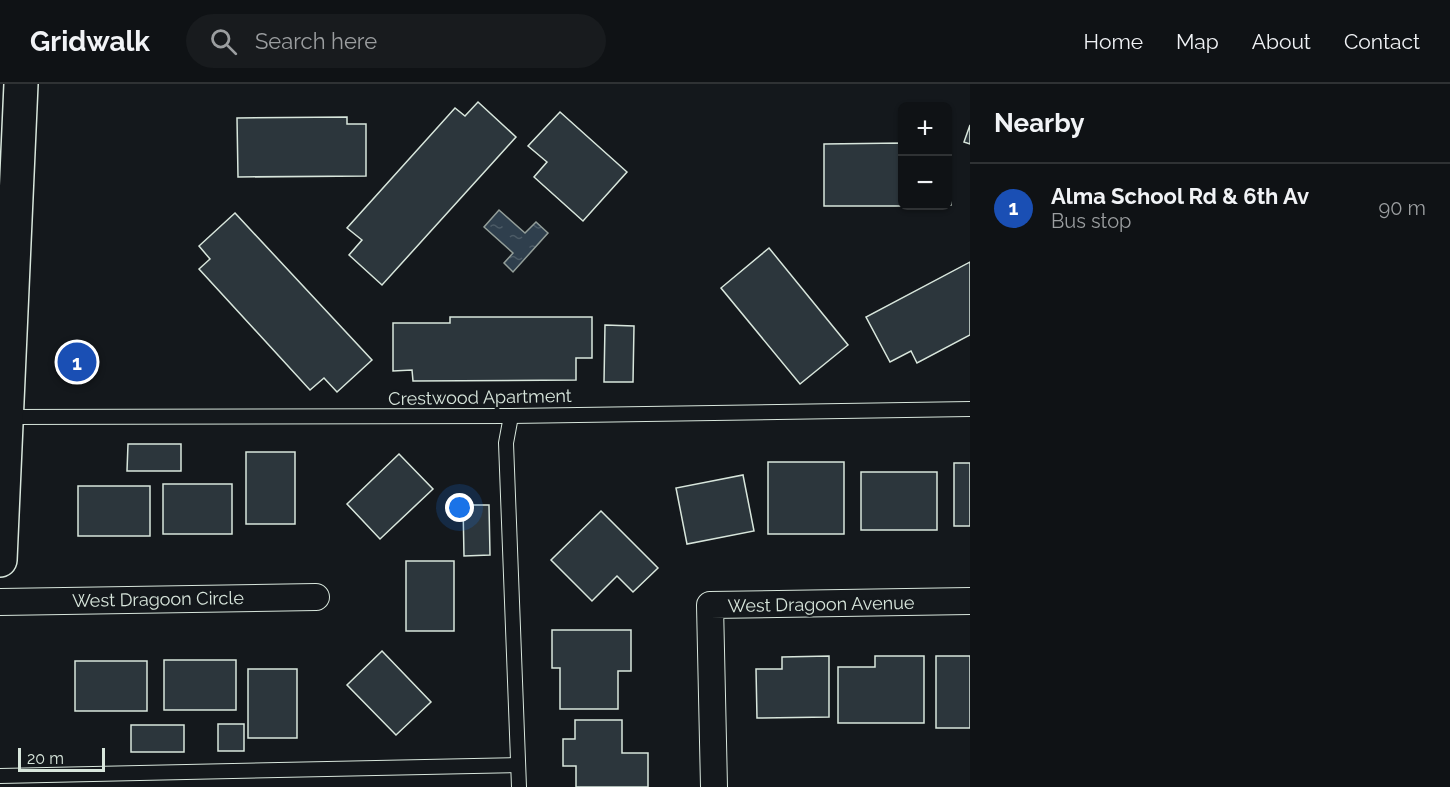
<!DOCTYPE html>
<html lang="en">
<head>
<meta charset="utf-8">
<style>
  :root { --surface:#0f1215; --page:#181b1e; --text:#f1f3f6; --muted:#9b9ea0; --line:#2f3234; --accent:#ffb74d }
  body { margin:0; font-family:Raleway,sans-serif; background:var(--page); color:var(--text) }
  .controls { position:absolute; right:18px; top:18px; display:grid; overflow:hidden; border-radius:9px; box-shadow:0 2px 4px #0004 }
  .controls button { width:54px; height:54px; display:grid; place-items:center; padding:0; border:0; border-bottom:2px solid var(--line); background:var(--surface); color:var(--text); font:30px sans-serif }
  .scale { position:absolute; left:18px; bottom:15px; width:87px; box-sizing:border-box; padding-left:6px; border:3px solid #d8e6dc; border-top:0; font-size:16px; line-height:21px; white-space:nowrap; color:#d8e6dc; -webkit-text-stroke:4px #14181c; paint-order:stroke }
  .you { position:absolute; left:460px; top:424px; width:21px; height:21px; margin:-15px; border:4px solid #fff; border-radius:50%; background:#1a73e8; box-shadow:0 0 0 9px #1a73e833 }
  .badge { display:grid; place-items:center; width:39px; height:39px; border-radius:50%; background:var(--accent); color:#fff; font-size:20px; font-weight:700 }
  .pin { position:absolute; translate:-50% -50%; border:3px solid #fff; box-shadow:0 2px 6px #0006 }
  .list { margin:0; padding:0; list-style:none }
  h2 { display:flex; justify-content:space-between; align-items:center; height:78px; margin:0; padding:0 24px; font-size:26px }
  h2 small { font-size:20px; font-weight:400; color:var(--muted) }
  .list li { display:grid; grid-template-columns:39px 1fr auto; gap:18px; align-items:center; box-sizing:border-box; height:90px; padding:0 24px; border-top:2px solid var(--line) }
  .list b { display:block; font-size:22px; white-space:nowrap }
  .list p { margin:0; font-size:20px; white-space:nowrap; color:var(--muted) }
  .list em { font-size:20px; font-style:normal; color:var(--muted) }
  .icon { flex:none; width:33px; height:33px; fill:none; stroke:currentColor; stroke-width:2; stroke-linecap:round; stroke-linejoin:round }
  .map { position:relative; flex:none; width:970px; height:703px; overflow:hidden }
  header { display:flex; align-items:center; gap:36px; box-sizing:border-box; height:84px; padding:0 30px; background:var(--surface); border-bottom:2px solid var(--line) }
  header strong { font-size:28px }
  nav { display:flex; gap:33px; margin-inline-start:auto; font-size:21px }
  .search { width:420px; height:54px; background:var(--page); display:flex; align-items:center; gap:15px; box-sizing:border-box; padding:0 21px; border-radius:33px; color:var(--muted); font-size:22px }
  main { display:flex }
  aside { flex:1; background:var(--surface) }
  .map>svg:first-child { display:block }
  .water { fill:url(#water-ripples); stroke:#939e99; stroke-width:1.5 }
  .building { fill:#2c363c; stroke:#d8e6dc; stroke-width:1.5 }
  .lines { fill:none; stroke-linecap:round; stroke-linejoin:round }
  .lane-casing { stroke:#d8e6dc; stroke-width:16 }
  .street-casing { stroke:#d8e6dc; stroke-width:28 }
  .secondary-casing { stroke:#d8e6dc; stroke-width:36 }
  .lane { stroke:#14181c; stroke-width:14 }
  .street { stroke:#14181c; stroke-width:26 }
  .secondary { stroke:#14181c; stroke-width:33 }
  .labels { text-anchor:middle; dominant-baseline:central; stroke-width:4.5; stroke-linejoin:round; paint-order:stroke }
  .street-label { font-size:18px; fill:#d8e6dc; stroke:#14181c }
</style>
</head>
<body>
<header>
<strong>Gridwalk</strong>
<div class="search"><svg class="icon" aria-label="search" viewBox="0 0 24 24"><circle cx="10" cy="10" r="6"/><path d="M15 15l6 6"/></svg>Search here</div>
<nav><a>Home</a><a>Map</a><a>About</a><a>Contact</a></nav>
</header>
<main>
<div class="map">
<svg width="970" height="703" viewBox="0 0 970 703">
  <defs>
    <pattern id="water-ripples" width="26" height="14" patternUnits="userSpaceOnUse" patternTransform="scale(1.5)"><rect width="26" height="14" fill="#2f3f4d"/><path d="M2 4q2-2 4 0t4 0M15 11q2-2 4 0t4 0" fill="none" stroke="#4c5b66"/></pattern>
  </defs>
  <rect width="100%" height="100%" fill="#14181c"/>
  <polygon class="water" points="499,126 525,149 536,138 548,149 513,188 504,179 513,169 484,143"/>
  <g class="building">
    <polygon points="478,18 516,53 382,201 349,171 362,156 347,144 455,24 465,32"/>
    <polygon points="560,28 627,88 583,137 534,93 547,78 528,62"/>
    <polygon points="347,33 347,40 366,40 366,92 238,93 237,34"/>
    <polygon points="970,41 970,60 964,58"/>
    <polygon points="902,59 902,122 929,122 824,122 824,60"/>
    <rect x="948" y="59" width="3" height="62"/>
    <polygon points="235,129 372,276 337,308 324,294 310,306 199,185 210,175 199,162"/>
    <polygon points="769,164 848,261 800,300 721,204"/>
    <polygon points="970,178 970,251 917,279 911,267 890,278 866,233"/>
    <polygon points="450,233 592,233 592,274 576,274 576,296 413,297 412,286 393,287 393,239 450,239"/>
    <polygon points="605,241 634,242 633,298 604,298"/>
    <polygon points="128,360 181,360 181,387 127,387"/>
    <rect x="246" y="368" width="49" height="72"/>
    <polygon points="399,370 433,405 380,455 347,420"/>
    <rect x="768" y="378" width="76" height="72"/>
    <rect x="954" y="379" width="16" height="63"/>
    <rect x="861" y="388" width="76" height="58"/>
    <polygon points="743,391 754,447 687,460 676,404"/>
    <rect x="163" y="400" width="69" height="50"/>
    <rect x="78" y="402" width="72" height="50"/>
    <polygon points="463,421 489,421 490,471 464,472"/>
    <polygon points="601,427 658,484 633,508 617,492 592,517 551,476"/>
    <rect x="406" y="477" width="48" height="70"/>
    <polygon points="552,546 631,546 631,587 618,587 618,625 560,625 560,584 552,584"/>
    <polygon points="382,567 431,618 396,651 347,601"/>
    <polygon points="829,572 829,633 757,634 756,585 782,585 782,573"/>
    <polygon points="875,572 924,572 924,639 838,639 838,583 875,583"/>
    <rect x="936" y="572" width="34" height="72"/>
    <rect x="164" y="576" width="72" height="50"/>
    <rect x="75" y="577" width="72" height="50"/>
    <rect x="248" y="585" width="49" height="69"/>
    <polygon points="575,636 622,636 622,669 648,669 648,703 576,703 576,682 563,682 563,655 575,655"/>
    <rect x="218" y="640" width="26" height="27"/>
    <rect x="131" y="641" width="53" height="27"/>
  </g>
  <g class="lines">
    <defs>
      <g id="lane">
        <polyline points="511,332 506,359 519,703"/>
        <polyline points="7,333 511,332 970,325"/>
        <polyline points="0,692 518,681"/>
      </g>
      <g id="street">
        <polyline points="0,518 316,513"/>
        <polyline points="714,703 710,521 970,517"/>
      </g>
      <polyline id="secondary" points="0,476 21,0"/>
    </defs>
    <use href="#lane" class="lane-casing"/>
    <use href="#street" class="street-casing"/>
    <use href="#secondary" class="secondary-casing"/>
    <use href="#lane" class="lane"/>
    <use href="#street" class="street"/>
    <use href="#secondary" class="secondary"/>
  </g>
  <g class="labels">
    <g class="street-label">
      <text transform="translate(480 313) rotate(-1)">Crestwood Apartment</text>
      <text transform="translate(158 515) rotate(-1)">West Dragoon Circle</text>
      <text transform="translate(821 520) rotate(-1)">West Dragoon Avenue</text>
    </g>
  </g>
</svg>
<div class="controls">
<button>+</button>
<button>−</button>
</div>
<div class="scale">20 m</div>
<div class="you"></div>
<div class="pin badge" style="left:77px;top:278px;background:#1a4fb4">1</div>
</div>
<aside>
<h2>Nearby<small></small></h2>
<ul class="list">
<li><span class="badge" style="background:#1a4fb4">1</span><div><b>Alma School Rd &amp; 6th Av</b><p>Bus stop</p></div><em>90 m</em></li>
</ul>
</aside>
</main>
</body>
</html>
